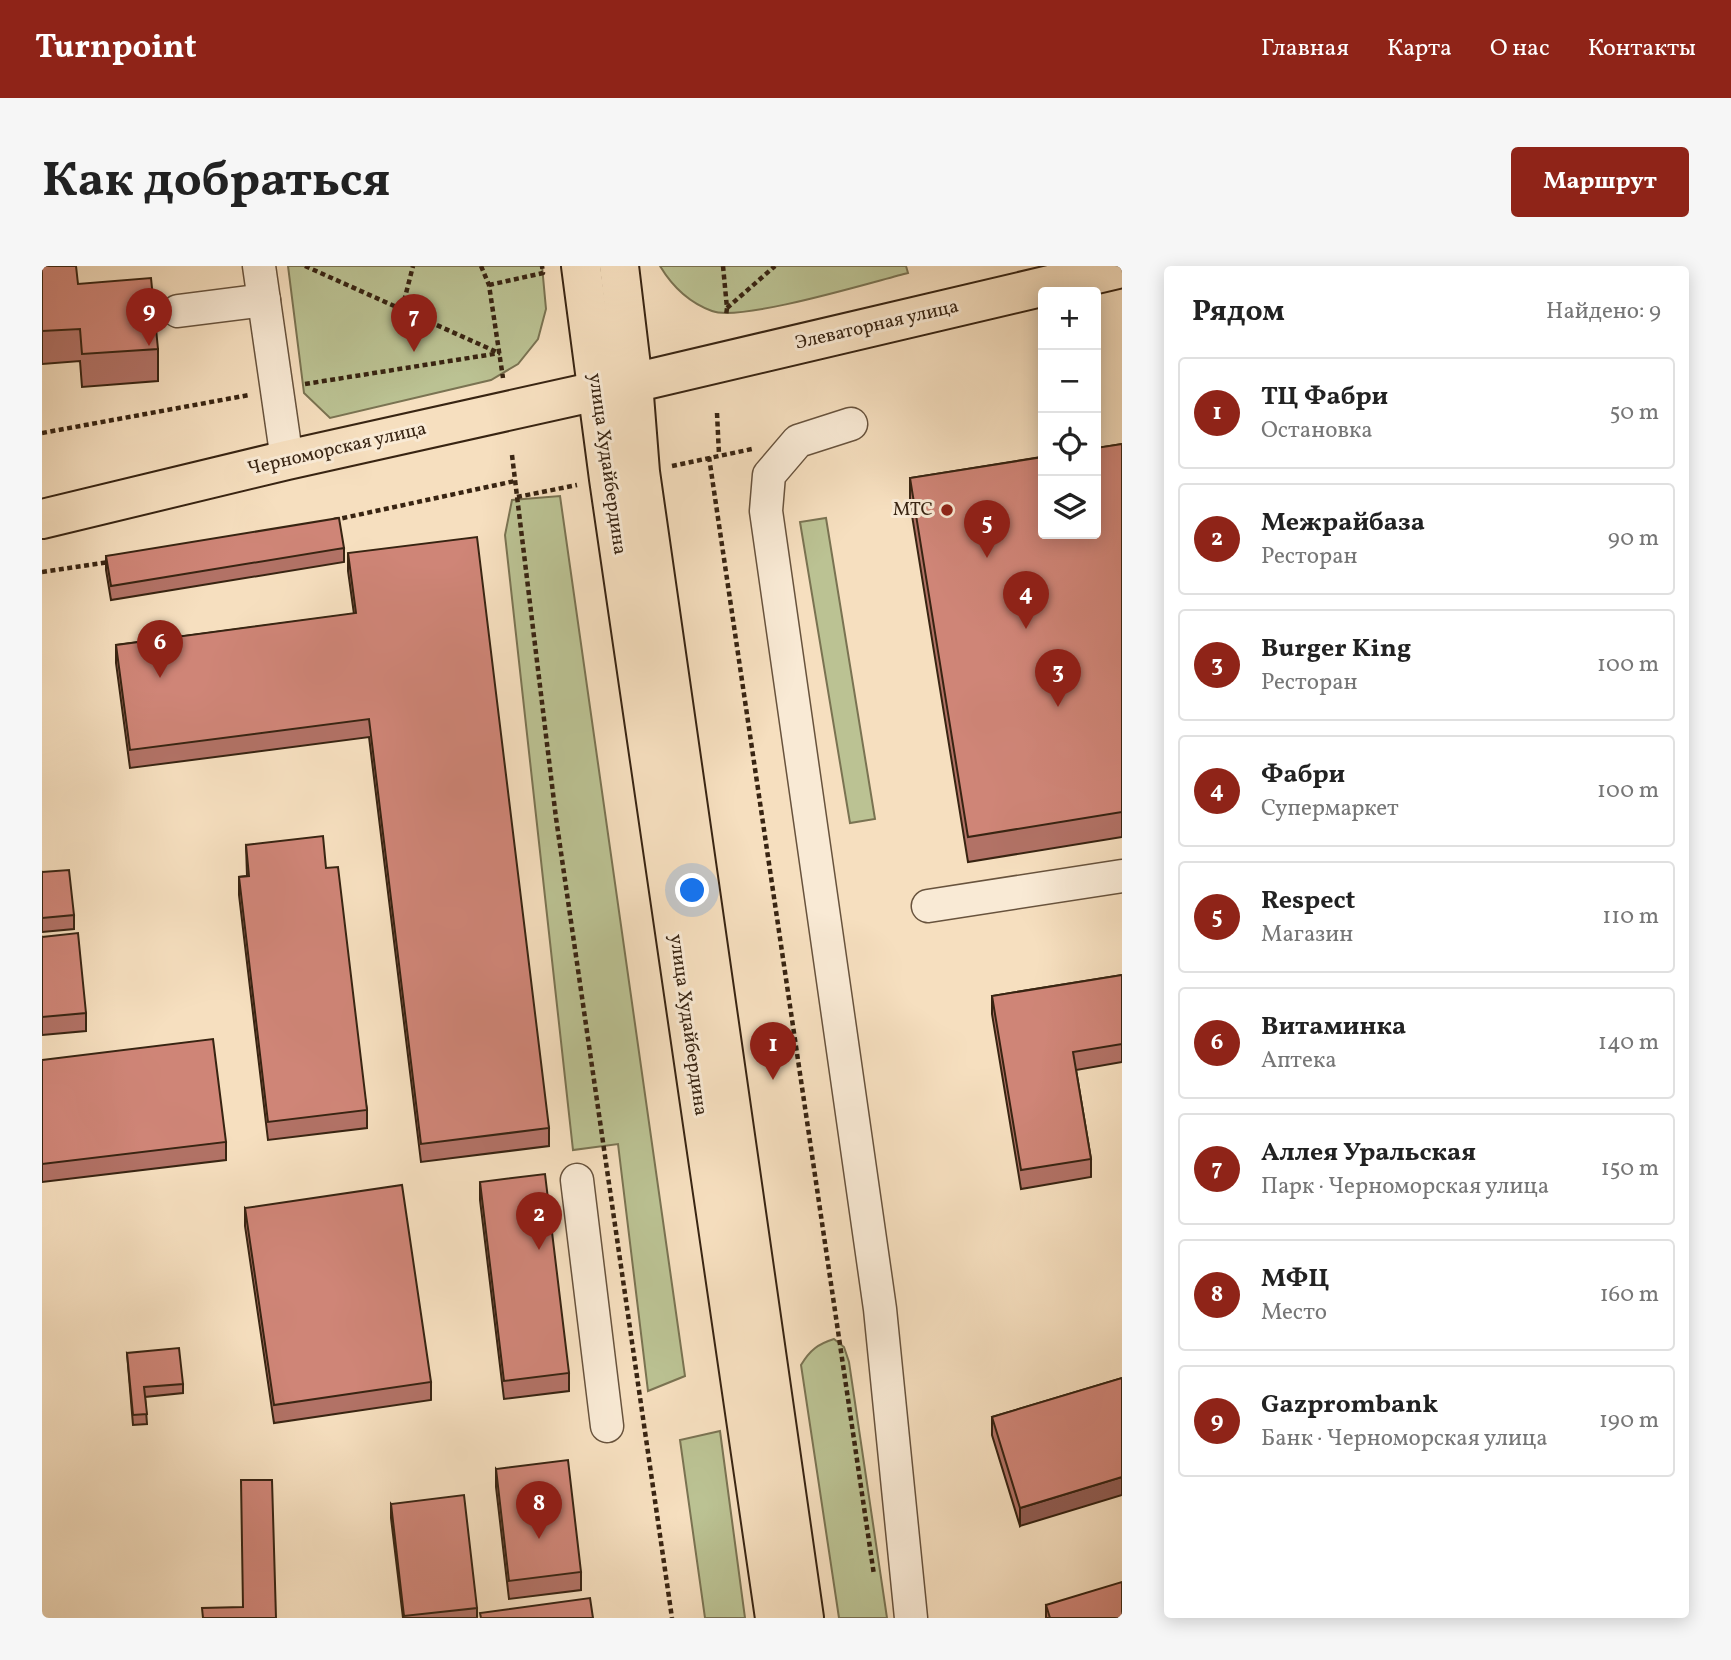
<!DOCTYPE html>
<html lang="ru">
<head>
<meta charset="utf-8">
<style>
  :root { --surface:#fff; --page:#f6f6f6; --text:#222; --muted:#767676; --line:#e0e0e0; --accent:#8f2418 }
  body { margin:0; font-family:Vollkorn,serif; background:var(--page); color:var(--text) }
  .controls { position:absolute; right:21px; top:21px; display:grid; overflow:hidden; border-radius:7px; box-shadow:0 4px 18px #0003 }
  .controls button { width:63px; height:63px; display:grid; place-items:center; padding:0; border:0; border-bottom:2px solid var(--line); background:var(--surface); color:var(--text); font:35px sans-serif }
  .you { position:absolute; left:651px; top:625px; width:24px; height:24px; margin:-18px; border:5px solid #fff; border-radius:50%; background:#1a73e8; box-shadow:0 0 0 10px #1a73e833 }
  .badge { display:grid; place-items:center; width:46px; height:46px; border-radius:50%; background:var(--accent); color:#fff; font-size:23px; font-weight:700 }
  .pin { position:absolute; translate:-50% -58px; filter:drop-shadow(0 2px 4px #0008) }
  .pin::after { content:''; position:absolute; top:37px; width:24px; height:21px; background:inherit; clip-path:polygon(0 0,100% 0,50% 100%) }
  .list { margin:0; padding:0; list-style:none }
  h2 { display:flex; justify-content:space-between; align-items:center; height:91px; margin:0; padding:0 28px; font-size:30px }
  h2 small { font-size:23px; font-weight:400; color:var(--muted) }
  .list li { display:grid; grid-template-columns:46px 1fr auto; gap:21px; align-items:center; box-sizing:border-box; height:112px; margin:0 14px 14px; padding:0 14px; border:2px solid var(--line); border-radius:7px }
  .list b { display:block; font-size:26px; white-space:nowrap }
  .list p { margin:0; font-size:23px; white-space:nowrap; color:var(--muted) }
  .list em { font-size:23px; font-style:normal; color:var(--muted) }
  .icon { flex:none; width:38px; height:38px; fill:none; stroke:currentColor; stroke-width:2; stroke-linecap:round; stroke-linejoin:round }
  .map { position:relative; flex:none; width:1080px; height:1352px; overflow:hidden; border-radius:7px }
  header { display:flex; align-items:center; gap:42px; box-sizing:border-box; height:98px; padding:0 35px; background:var(--accent); color:#fff }
  header strong { font-size:33px }
  nav { display:flex; gap:38px; margin-inline-start:auto; font-size:24px }
  .intro { display:flex; align-items:center; justify-content:space-between; box-sizing:border-box; height:168px; padding:0 42px }
  h1 { margin:0; font-size:49px }
  .button { padding:18px 32px; border-radius:7px; background:var(--accent); color:#fff; font-size:24px; font-weight:700 }
  main { display:flex; gap:42px; padding:0 42px }
  aside { flex:1; background:var(--surface); border-radius:7px; box-shadow:0 4px 18px #0003 }
  .map>svg:first-child { display:block }
  .green { fill:#bbc293; stroke:#7a7352; stroke-width:2 }
  .lines { fill:none; stroke-linecap:round; stroke-linejoin:round }
  .minor-casing { stroke:#68533d; stroke-width:35 }
  .major-casing { stroke:#382412; stroke-width:42 }
  .path { stroke:#382412; stroke-width:4.5; stroke-dasharray:5 3.5; stroke-linecap:butt }
  .minor { stroke:#f9ead5; stroke-width:32 }
  .major { stroke:#f6dfbf; stroke-width:38 }
  .wall { fill:#b27266; stroke:#382412; stroke-width:2 }
  .shaded-wall { fill:#915d53; stroke:#382412; stroke-width:2 }
  .building { fill:#cf8577; stroke:#382412; stroke-width:2 }
  .poi-dot { fill:#8f2418; stroke:#f9ead5; stroke-width:2.5 }
  .labels { text-anchor:middle; dominant-baseline:central; stroke-width:6; stroke-linejoin:round; paint-order:stroke }
  .street-label { font-size:19px; fill:#382412; stroke:#f9ead5 }
  .poi-label { font-size:19px; fill:#382412; stroke:#f9ead5; text-anchor:end }
</style>
</head>
<body>
<header>
<strong>Turnpoint</strong>
<nav><a>Главная</a><a>Карта</a><a>О нас</a><a>Контакты</a></nav>
</header>
<div class="intro"><h1>Как добраться</h1><a class="button">Маршрут</a></div>
<main>
<div class="map">
<svg width="1080" height="1352" viewBox="0 0 1080 1352">
  <rect width="100%" height="100%" fill="#f6dfbf"/>
  <filter id="stains"><feTurbulence type="fractalNoise" baseFrequency=".00286" numOctaves="4"/><feColorMatrix values="0 0 0 0 .2 0 0 0 0 .09 0 0 0 0 .02 0 0 0 .5 -.17"/></filter>
  <radialGradient id="worn" r=".72"><stop offset=".6" stop-color="#630" stop-opacity="0"/><stop offset="1" stop-color="#630" stop-opacity=".3"/></radialGradient>
  <g class="green">
    <polygon points="246,0 500,0 504,43 496,73 476,98 449,114 288,152 262,127"/>
    <path d="M618,0h246l2,7c-36,9 -167,49 -196,38 -22,-8 -40,-25 -52,-45z"/>
    <polygon points="518,230 643,1110 606,1125 576,878 531,884 463,269 470,234"/>
    <polygon points="784,252 833,553 808,557 758,256"/>
    <path d="M792,1073l10,8 5,15 38,256h-48l-38,-253c9,-15 17,-21 33,-26z"/>
    <polygon points="678,1165 703,1352 663,1352 638,1174"/>
  </g>
  <g class="lines">
    <defs>
      <g id="minor">
        <polyline points="217,0 245,194"/>
        <polyline points="136,45 222,34"/>
        <polyline points="809,158 756,175 727,209 724,245 838,1043 869,1352"/>
        <polyline points="886,640 1080,610"/>
        <polyline points="535,914 565,1160"/>
      </g>
      <g id="major">
        <polyline points="539,0 567,213 733,1352"/>
        <polyline points="577,0 591,117 598,206 762,1352"/>
        <polyline points="0,253 245,194 591,117 1080,2"/>
      </g>
    </defs>
    <use href="#minor" class="minor-casing"/>
    <use href="#major" class="major-casing"/>
    <g class="path">
      <polyline points="263,0 457,87"/>
      <polyline points="439,0 447,19 461,112"/>
      <polyline points="681,0 685,42 684,50"/>
      <polyline points="447,19 501,7 500,0"/>
      <polyline points="685,42 733,0"/>
      <polyline points="360,43 371,0"/>
      <polyline points="263,118 458,87"/>
      <polyline points="675,147 677,189"/>
      <polyline points="0,167 207,129"/>
      <polyline points="470,189 514,552 630,1352"/>
      <polyline points="667,191 832,1309"/>
      <polyline points="630,200 710,183"/>
      <polyline points="475,231 535,219"/>
      <polyline points="292,254 473,215"/>
      <polyline points="0,306 67,296"/>
    </g>
    <use href="#minor" class="minor"/>
    <use href="#major" class="major"/>
  </g>
  <g class="wall">
    <polygon points="0,0 36,18 116,83 116,115 40,121 38,95 0,98"/>
    <polygon points="1080,178 1080,571 926,596 868,237 868,212"/>
    <polygon points="302,282 302,296 69,334 64,304 64,290"/>
    <polygon points="306,287 507,862 507,880 379,896 327,471 88,502 74,397 74,379 312,348 306,305"/>
    <polygon points="204,579 284,602 325,844 325,862 226,874 197,629 197,611 205,610"/>
    <polygon points="0,606 32,649 32,663 0,666"/>
    <polygon points="0,671 44,747 44,765 0,769"/>
    <polygon points="1080,709 1080,796 1034,804 1049,893 1049,911 979,923 950,748 950,730"/>
    <polygon points="0,794 184,876 184,894 0,916"/>
    <polygon points="438,916 527,1107 527,1125 462,1133 438,934"/>
    <polygon points="203,942 389,1116 389,1134 232,1157 203,960"/>
    <polygon points="85,1087 141,1118 141,1127 103,1131 105,1158 91,1159"/>
    <polygon points="1080,1112 978,1260 950,1169 950,1151"/>
    <polygon points="454,1203 539,1306 539,1324 467,1333 454,1221"/>
    <polygon points="349,1238 435,1342 435,1352 361,1352 349,1252"/>
    <polygon points="1004,1339 1080,1352 1004,1352"/>
  </g>
  <polygon class="shaded-wall" points="1080,1211 1080,1229 978,1260 978,1242"/>
  <g class="building">
    <polygon points="0,0 34,0 36,18 109,12 116,83 40,88 38,63 0,65"/>
    <polygon points="1080,178 1080,546 926,571 868,212 1001,191 1001,268 1054,268 1054,182"/>
    <polygon points="297,252 302,282 69,320 64,290"/>
    <polygon points="435,271 507,862 379,878 327,453 88,484 74,379 314,347 306,287"/>
    <polygon points="281,570 284,602 296,601 325,844 226,856 197,611 207,610 204,579"/>
    <polygon points="27,604 32,649 0,652 0,606"/>
    <polygon points="36,667 44,747 0,751 0,671"/>
    <polygon points="1080,709 1080,778 1031,786 1049,893 979,904 950,730"/>
    <polygon points="171,773 184,876 0,898 0,794"/>
    <polygon points="503,908 527,1107 462,1115 438,916"/>
    <polygon points="360,919 389,1116 232,1139 203,942"/>
    <polygon points="137,1082 141,1118 102,1121 105,1148 91,1149 85,1087"/>
    <polygon points="1080,1112 1080,1211 978,1242 950,1151"/>
    <polygon points="526,1194 539,1306 467,1315 454,1203"/>
    <polygon points="199,1214 230,1214 234,1352 161,1352 160,1342 201,1341"/>
    <polygon points="422,1229 435,1342 362,1350 349,1238"/>
    <polygon points="1080,1316 1080,1352 1008,1352 1004,1339"/>
    <polygon points="548,1332 551,1352 439,1352 438,1347"/>
  </g>
  <circle class="poi-dot" cx="905" cy="244" r="7"/>
  <g class="labels">
    <g class="street-label">
      <text transform="translate(835 59) rotate(-13)">Элеваторная улица</text>
      <text transform="translate(295 183) rotate(-13)">Черноморская улица</text>
      <text transform="translate(565 198) rotate(82)">улица Худайбердина</text>
      <text transform="translate(646 759) rotate(82)">улица Худайбердина</text>
    </g>
    <g class="poi-label">
      <text x="891" y="244">МТС</text>
    </g>
  </g>
  <rect width="100%" height="100%" filter="url(#stains)"/>
  <rect width="100%" height="100%" fill="url(#worn)"/>
</svg>
<div class="controls">
<button>+</button>
<button>−</button>
<button><svg class="icon" aria-label="locate" viewBox="0 0 24 24"><circle cx="12" cy="12" r="6"/><path d="M12 2v4M12 18v4M2 12h4M18 12h4"/></svg></button>
<button><svg class="icon" aria-label="layers" viewBox="0 0 24 24"><path d="M12 4l9 5-9 5-9-5zM3 14l9 5 9-5"/></svg></button>
</div>
<div class="you"></div>
<div class="pin badge" style="left:731px;top:814px">1</div>
<div class="pin badge" style="left:497px;top:984px">2</div>
<div class="pin badge" style="left:1016px;top:441px">3</div>
<div class="pin badge" style="left:984px;top:363px">4</div>
<div class="pin badge" style="left:945px;top:292px">5</div>
<div class="pin badge" style="left:118px;top:412px">6</div>
<div class="pin badge" style="left:372px;top:86px">7</div>
<div class="pin badge" style="left:497px;top:1273px">8</div>
<div class="pin badge" style="left:107px;top:80px">9</div>
</div>
<aside>
<h2>Рядом<small>Найдено: 9</small></h2>
<ul class="list">
<li><span class="badge">1</span><div><b>ТЦ Фабри</b><p>Остановка</p></div><em>50 m</em></li>
<li><span class="badge">2</span><div><b>Межрайбаза</b><p>Ресторан</p></div><em>90 m</em></li>
<li><span class="badge">3</span><div><b>Burger King</b><p>Ресторан</p></div><em>100 m</em></li>
<li><span class="badge">4</span><div><b>Фабри</b><p>Супермаркет</p></div><em>100 m</em></li>
<li><span class="badge">5</span><div><b>Respect</b><p>Магазин</p></div><em>110 m</em></li>
<li><span class="badge">6</span><div><b>Витаминка</b><p>Аптека</p></div><em>140 m</em></li>
<li><span class="badge">7</span><div><b>Аллея Уральская</b><p>Парк · Черноморская улица</p></div><em>150 m</em></li>
<li><span class="badge">8</span><div><b>МФЦ</b><p>Место</p></div><em>160 m</em></li>
<li><span class="badge">9</span><div><b>Gazprombank</b><p>Банк · Черноморская улица</p></div><em>190 m</em></li>
</ul>
</aside>
</main>
</body>
</html>
